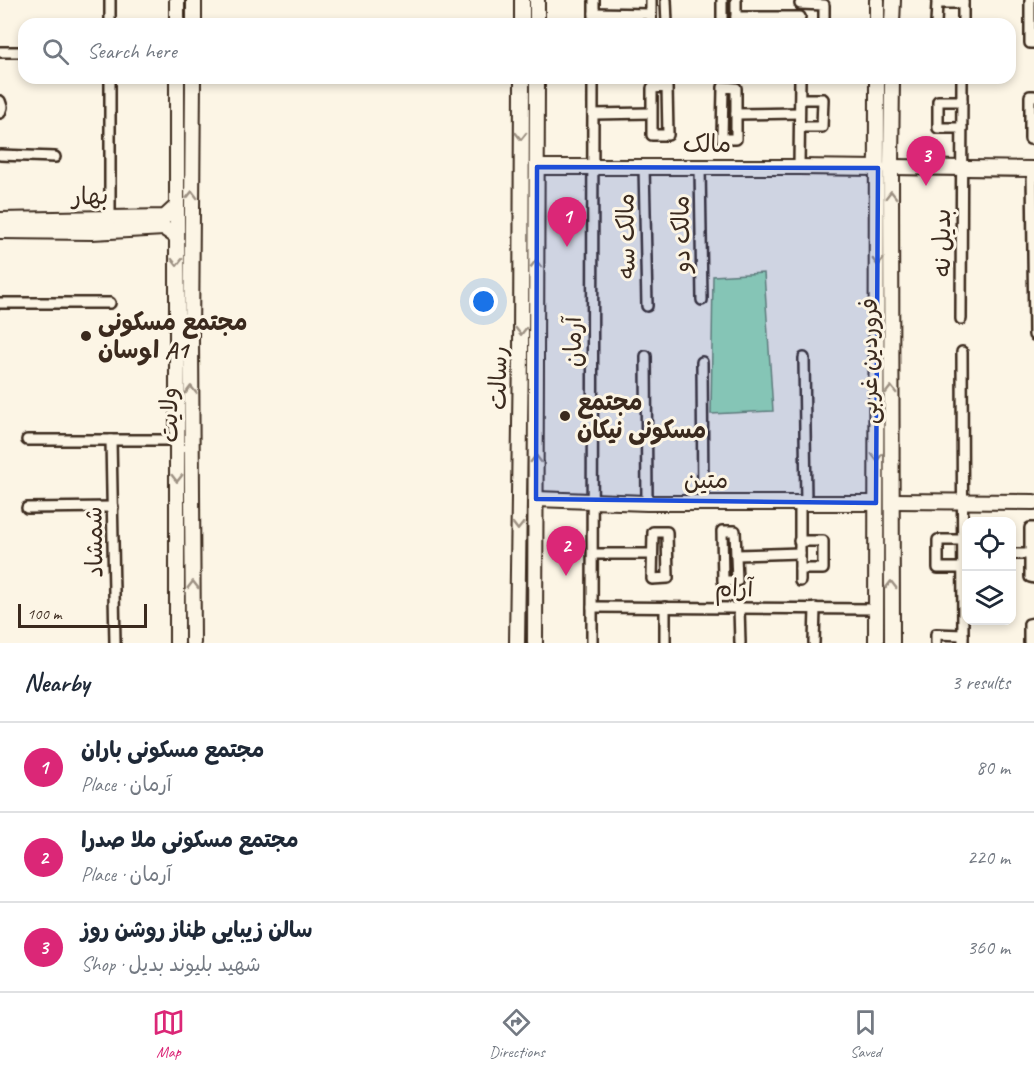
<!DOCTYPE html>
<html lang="en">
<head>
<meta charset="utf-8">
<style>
  :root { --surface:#fff; --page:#f2f2f3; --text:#1f2937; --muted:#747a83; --line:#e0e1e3; --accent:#db2777 }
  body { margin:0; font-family:Caveat,"Playpen Sans Arabic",sans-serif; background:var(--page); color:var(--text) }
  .controls { position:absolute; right:18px; bottom:18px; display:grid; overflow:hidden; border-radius:12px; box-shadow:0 3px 9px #0003 }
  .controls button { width:54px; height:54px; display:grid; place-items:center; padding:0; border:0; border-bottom:2px solid var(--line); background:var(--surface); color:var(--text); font:30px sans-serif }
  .scale { position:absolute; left:18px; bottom:15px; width:129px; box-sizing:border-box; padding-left:6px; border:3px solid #3b2a1e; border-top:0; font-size:16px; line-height:21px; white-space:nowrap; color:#3b2a1e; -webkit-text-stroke:4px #fcf5e5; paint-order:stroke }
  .you { position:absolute; left:484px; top:302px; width:21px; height:21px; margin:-15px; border:4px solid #fff; border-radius:50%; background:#1a73e8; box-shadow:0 0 0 9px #1a73e833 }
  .badge { display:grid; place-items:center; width:39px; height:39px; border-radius:50%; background:var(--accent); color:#fff; font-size:20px; font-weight:700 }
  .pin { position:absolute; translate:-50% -50px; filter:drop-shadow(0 2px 3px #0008) }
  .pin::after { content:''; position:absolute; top:32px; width:21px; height:18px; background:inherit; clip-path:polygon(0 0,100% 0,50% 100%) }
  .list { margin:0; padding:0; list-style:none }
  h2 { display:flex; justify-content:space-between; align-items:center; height:78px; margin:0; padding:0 24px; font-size:26px }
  h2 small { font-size:20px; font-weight:400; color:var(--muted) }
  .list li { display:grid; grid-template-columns:39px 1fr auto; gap:18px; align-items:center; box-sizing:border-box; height:90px; padding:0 24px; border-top:2px solid var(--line) }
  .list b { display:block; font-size:22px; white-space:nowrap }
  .list p { margin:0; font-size:20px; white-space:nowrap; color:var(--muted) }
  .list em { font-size:20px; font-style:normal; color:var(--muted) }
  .icon { flex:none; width:33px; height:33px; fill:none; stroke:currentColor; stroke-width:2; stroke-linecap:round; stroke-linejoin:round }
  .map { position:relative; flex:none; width:1034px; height:643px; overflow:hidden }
  .search { position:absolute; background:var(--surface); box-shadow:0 3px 9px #0003; left:18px; right:18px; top:18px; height:66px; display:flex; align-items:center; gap:15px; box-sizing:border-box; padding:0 21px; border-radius:18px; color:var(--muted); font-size:22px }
  .sheet { height:348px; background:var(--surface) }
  nav { display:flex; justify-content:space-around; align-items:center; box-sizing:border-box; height:84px; border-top:2px solid var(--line); background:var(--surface); font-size:16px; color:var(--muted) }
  nav a { display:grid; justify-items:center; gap:3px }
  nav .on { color:var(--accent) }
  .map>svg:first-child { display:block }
  .green { fill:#9fe3ae; stroke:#6d8666; stroke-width:1.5 }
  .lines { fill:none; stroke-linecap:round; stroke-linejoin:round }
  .street-casing { stroke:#3b2a1e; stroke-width:14 }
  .secondary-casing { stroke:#3b2a1e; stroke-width:18 }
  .street { stroke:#fcf5e5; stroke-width:9 }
  .secondary { stroke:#fcf5e5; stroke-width:14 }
  .oneway { stroke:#9c9082 }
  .marked { fill:#1d4ed8; fill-opacity:0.2; stroke:#1d4ed8; stroke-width:4.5; stroke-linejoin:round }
  .poi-dot { fill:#3b2a1e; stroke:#fcf5e5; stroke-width:2 }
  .labels { text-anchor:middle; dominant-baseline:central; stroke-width:6; stroke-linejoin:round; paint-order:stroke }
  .street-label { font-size:24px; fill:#3b2a1e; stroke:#fcf5e5 }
  .poi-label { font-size:24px; font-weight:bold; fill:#3b2a1e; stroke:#fcf5e5; text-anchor:start }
</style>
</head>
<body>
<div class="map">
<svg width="1034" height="643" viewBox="0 0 1034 643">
  <rect width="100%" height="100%" fill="#fcf5e5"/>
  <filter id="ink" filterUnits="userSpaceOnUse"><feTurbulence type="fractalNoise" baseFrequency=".0167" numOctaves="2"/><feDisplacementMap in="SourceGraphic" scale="12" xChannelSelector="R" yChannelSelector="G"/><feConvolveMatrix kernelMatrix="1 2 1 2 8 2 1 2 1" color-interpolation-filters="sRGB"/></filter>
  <g filter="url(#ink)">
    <polygon class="green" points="764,273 773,411 711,414 713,276"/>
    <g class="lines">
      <defs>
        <g id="street">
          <polyline points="651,0 651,24"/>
          <polyline points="666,0 667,24"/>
          <polyline points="1030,0 1030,43 1034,43"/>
          <polyline points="800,4 824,5 824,24"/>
          <polyline points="594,13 651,14"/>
          <polyline points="736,17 800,17"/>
          <polyline points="110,24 110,0"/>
          <polyline points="594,24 594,0"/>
          <polyline points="722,24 722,0"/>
          <polyline points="736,24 736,0"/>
          <polyline points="936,24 937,3 963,3"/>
          <polyline points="963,24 963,0"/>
          <polyline points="0,52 24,52"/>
          <polygon points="667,87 668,135 652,135 652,88"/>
          <polygon points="723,87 736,88 736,139 722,139"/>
          <polyline points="1034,96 1030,96 1030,139 1034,139"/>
          <polyline points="0,101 2,107 0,113"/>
          <polyline points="593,114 651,113"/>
          <polyline points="736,114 799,113"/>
          <polyline points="800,127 822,127 823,99 800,99"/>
          <polyline points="962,128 938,128 938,101 962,101"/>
          <polyline points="0,155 55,157"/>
          <polyline points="644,166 647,306"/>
          <polyline points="700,167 702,300"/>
          <polyline points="799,167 800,78"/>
          <polyline points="1032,169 1034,335"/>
          <polyline points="110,223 110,78"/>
          <polyline points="0,303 110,303"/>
          <polyline points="961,319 962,78"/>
          <polyline points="962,352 963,643"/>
          <polyline points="646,356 647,503"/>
          <polyline points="804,358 806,503"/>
          <polyline points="702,362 703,503"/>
          <polyline points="27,440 177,440"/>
          <polyline points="111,440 115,643"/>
          <polyline points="800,503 800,581"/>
          <polyline points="27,508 113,507"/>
          <polyline points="1034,528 1030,528 1030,577 1034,578"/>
          <polygon points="722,531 735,531 737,581 723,581"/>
          <polygon points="653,532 667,532 668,578 652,579"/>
          <polyline points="962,540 938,540 938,568 962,568"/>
          <polyline points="799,541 823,541 823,569 800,569"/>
          <polyline points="593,554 652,554"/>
          <polyline points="1012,554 1030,554"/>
          <polyline points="737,555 800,553"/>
          <polyline points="592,607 876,609"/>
          <polyline points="739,607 740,643"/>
          <polyline points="592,643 593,78"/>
          <polyline points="665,643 665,607"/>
          <polyline points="814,643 815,608"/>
          <polyline points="936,643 936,634 963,635"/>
          <polyline points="1029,643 1029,624 1034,623"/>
        </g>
        <g id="secondary">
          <polyline points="177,0 177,24"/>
          <polyline points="877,0 877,24"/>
          <polyline points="194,24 194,0"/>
          <polyline points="522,24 522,0"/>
          <polyline points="537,24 537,0"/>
          <polyline points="892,24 893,0"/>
          <polyline points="193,78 191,341 193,643"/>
          <polyline points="892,78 891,167 892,643"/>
          <polyline points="537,167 799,167 878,168"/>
          <polyline points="891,167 1034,169"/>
          <polyline points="0,220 165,217 177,206"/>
          <polyline points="0,231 92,232 164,228 177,237"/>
          <polyline points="536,499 647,503 876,503"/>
          <polyline points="892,501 1034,502"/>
          <polyline points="177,643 177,78"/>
          <polyline points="517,643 521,352 522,78"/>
          <polyline points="535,643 537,78"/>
          <polyline points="876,643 877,78"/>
        </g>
      </defs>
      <use href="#street" class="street-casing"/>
      <use href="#secondary" class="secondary-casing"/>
      <use href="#street" class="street"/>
      <use href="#secondary" class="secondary"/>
    </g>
    <defs><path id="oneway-chevron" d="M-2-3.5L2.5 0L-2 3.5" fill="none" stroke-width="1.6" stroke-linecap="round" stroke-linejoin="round" transform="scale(1.5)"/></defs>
    <g class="oneway">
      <use href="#oneway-chevron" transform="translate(521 136) rotate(90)"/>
      <use href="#oneway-chevron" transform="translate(192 195) rotate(-89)"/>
      <use href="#oneway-chevron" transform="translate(891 195) rotate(-90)"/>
      <use href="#oneway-chevron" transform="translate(177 262) rotate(90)"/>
      <use href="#oneway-chevron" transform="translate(878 262) rotate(90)"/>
      <use href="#oneway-chevron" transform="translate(536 264) rotate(-90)"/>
      <use href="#oneway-chevron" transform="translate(521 331) rotate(90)"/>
      <use href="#oneway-chevron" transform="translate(191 390) rotate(-91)"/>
      <use href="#oneway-chevron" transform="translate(891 390) rotate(-90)"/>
      <use href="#oneway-chevron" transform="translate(877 457) rotate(90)"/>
      <use href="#oneway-chevron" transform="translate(536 459) rotate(-90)"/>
      <use href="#oneway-chevron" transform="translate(177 478) rotate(90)"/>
      <use href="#oneway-chevron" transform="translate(518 526) rotate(91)"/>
      <use href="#oneway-chevron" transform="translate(193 585) rotate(-90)"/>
      <use href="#oneway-chevron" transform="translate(891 585) rotate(-90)"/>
    </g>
  </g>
  <path class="marked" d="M537,167l341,1 -2,335 -340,-4z"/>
  <g class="poi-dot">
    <circle cx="86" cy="336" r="6"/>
    <circle cx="565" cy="416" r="6"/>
  </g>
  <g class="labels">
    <g class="street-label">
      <text x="707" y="144">مالک</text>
      <text transform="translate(90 196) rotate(-1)">بهار</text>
      <text transform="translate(681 234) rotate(-91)">مالک دو</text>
      <text transform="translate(626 236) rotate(-91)">مالک سه</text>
      <text transform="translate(942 243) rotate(-90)">بدیل نه</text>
      <text transform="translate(573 342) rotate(-90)">آرمان</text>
      <text transform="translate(869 361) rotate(-90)">فروردین غربی</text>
      <text transform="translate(498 378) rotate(-89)">رسالت</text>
      <text transform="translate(169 415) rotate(-91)">ولایت</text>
      <text x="706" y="480">متین</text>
      <text transform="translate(94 542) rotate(-91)">شمشاد</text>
      <text transform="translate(734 588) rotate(1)">آرام</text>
    </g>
    <g class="poi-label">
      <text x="98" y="322">مجتمع مسکونی<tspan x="98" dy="28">اوسان A1</tspan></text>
      <text x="577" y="402">مجتمع<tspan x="577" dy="28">مسکونی نیکان</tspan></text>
    </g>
  </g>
</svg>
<div class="controls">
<button><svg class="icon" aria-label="locate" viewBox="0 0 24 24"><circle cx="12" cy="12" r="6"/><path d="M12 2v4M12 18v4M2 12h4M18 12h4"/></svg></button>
<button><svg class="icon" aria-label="layers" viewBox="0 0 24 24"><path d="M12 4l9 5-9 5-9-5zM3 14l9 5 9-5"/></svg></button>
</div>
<div class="scale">100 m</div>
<div class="you"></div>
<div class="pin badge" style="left:567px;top:247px">1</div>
<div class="pin badge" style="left:566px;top:576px">2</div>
<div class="pin badge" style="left:926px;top:186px">3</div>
<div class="search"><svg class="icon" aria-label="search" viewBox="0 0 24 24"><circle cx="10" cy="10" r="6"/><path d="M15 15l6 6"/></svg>Search here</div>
</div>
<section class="sheet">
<h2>Nearby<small>3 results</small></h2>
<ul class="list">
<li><span class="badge">1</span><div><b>مجتمع مسکونی باران</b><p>Place · آرمان</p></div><em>80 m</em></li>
<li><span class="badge">2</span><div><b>مجتمع مسکونی ملا صدرا</b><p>Place · آرمان</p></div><em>220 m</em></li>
<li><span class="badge">3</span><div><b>سالن زیبایی طناز روشن روز</b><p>Shop · شهید بلیوند بدیل</p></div><em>360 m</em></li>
</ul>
</section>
<nav>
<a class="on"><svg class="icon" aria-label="map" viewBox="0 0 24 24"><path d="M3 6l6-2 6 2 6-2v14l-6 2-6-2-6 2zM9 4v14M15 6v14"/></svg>Map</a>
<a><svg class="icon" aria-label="directions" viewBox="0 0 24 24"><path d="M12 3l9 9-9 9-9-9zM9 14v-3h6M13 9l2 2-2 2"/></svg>Directions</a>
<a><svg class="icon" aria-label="saved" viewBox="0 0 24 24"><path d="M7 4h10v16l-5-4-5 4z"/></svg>Saved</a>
</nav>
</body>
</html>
